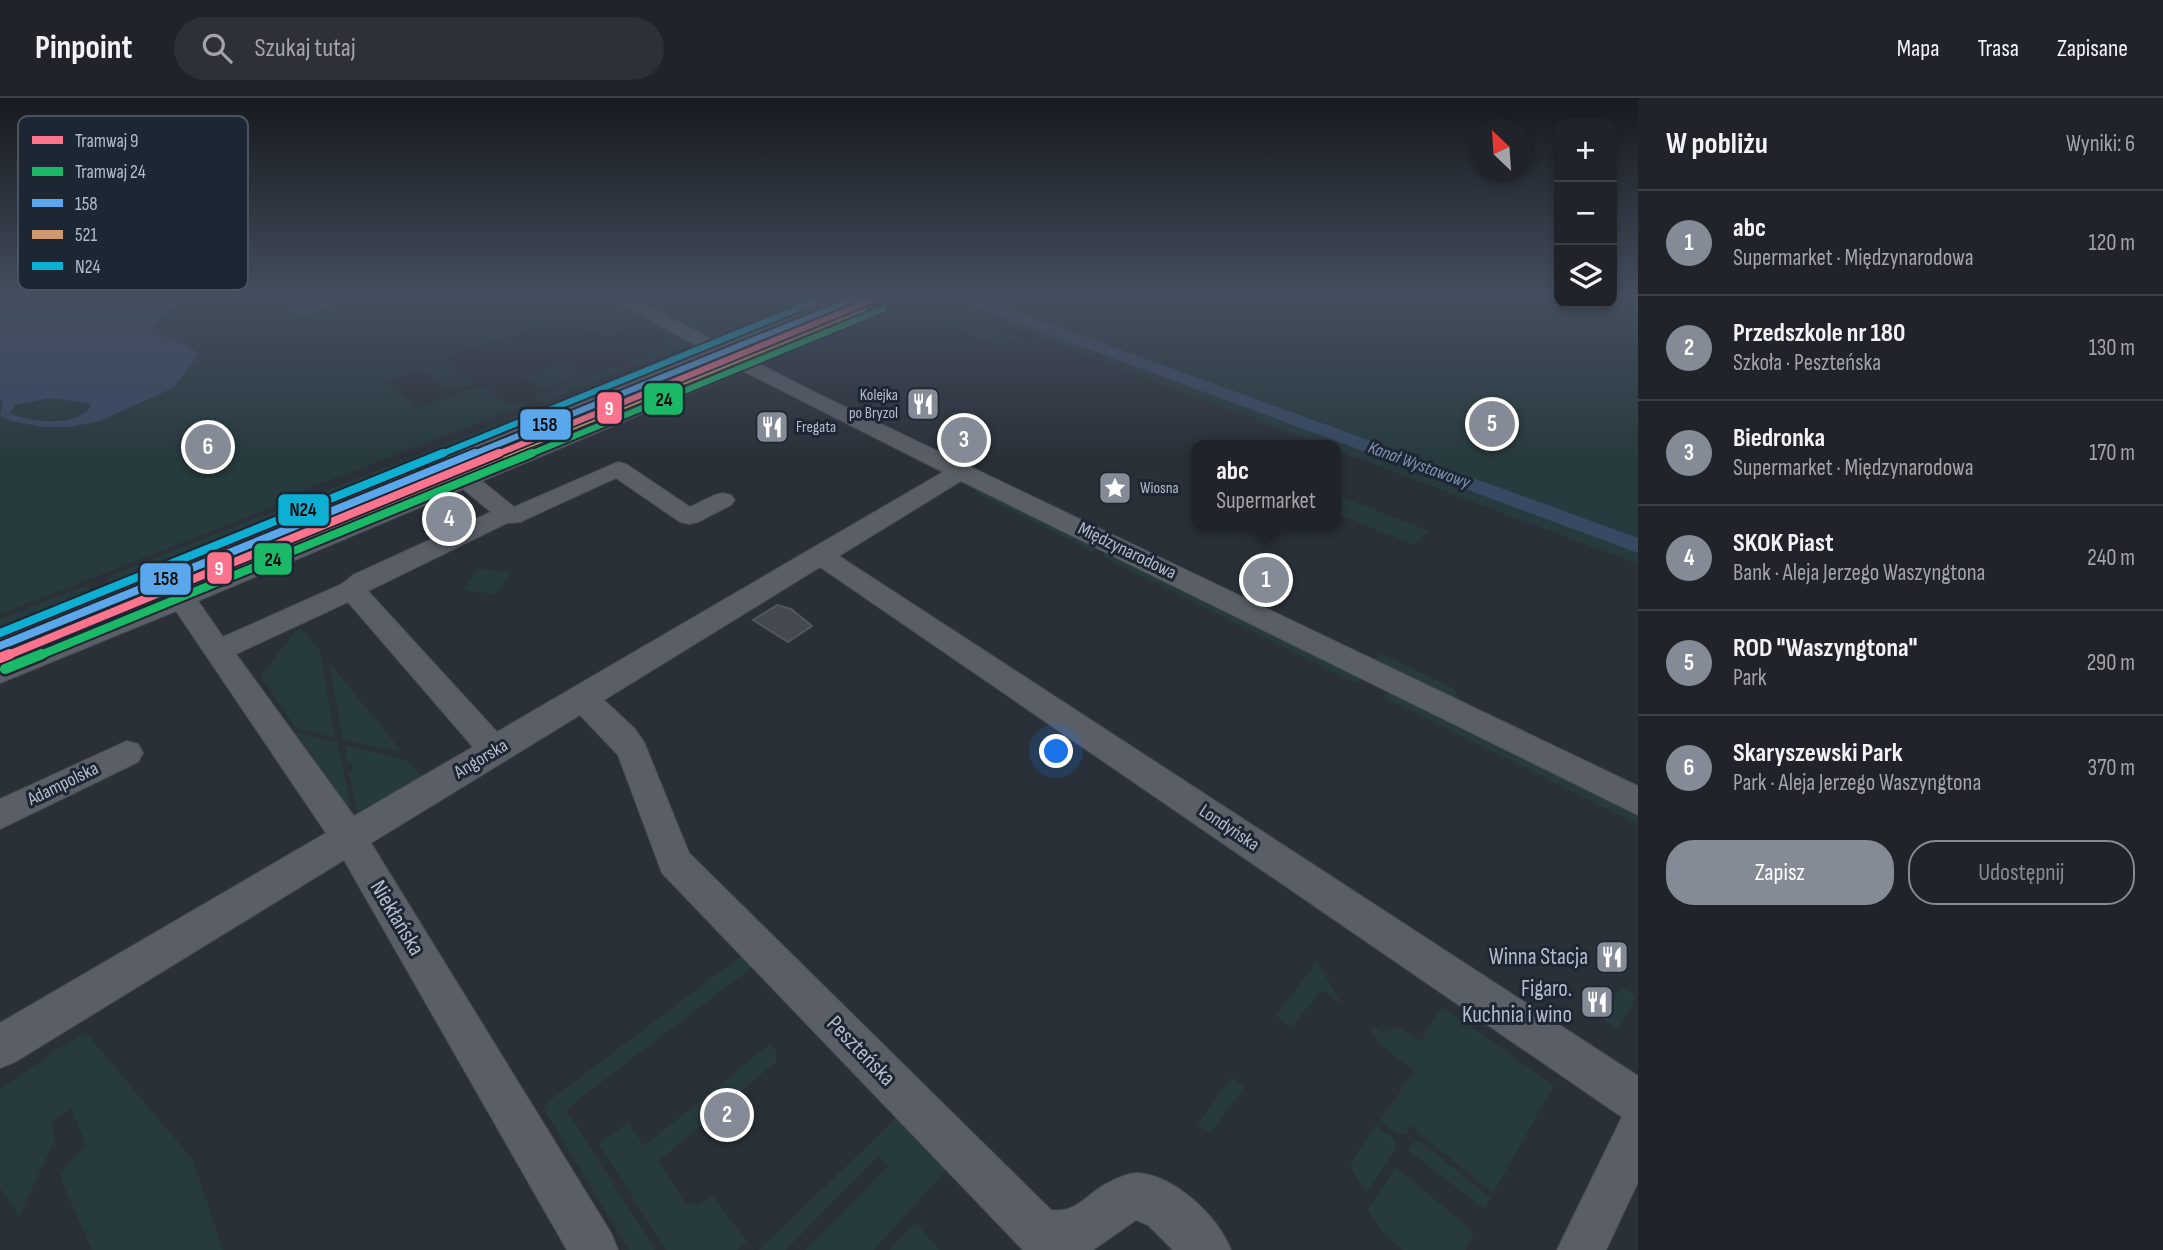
<!DOCTYPE html>
<html lang="pl">
<head>
<meta charset="utf-8">
<style>
  :root { --surface:#20242a; --page:#2d3036; --text:#f1f3f6; --muted:#a2a4a8; --line:#3d4147; --accent:#848b96 }
  body { margin:0; font-family:"Sofia Sans Condensed",sans-serif; background:var(--page); color:var(--text) }
  .controls { position:absolute; right:21px; top:21px; display:grid; overflow:hidden; border-radius:14px; box-shadow:0 4px 10px #0003 }
  .controls button { width:63px; height:63px; display:grid; place-items:center; padding:0; border:0; border-bottom:2px solid var(--line); background:var(--surface); color:var(--text); font:35px sans-serif }
  .compass { position:absolute; left:1470px; top:21px; width:63px; height:63px; border-radius:50%; background:var(--surface); box-shadow:0 4px 10px #0003; rotate:335deg }
  .you { position:absolute; left:1057px; top:654px; width:24px; height:24px; margin:-18px; border:5px solid #fff; border-radius:50%; background:#1a73e8; box-shadow:0 0 0 10px #1a73e833 }
  .badge { display:grid; place-items:center; width:46px; height:46px; border-radius:50%; background:var(--accent); color:#fff; font-size:23px; font-weight:700 }
  .pin { position:absolute; translate:-50% -50%; border:4px solid #fff; box-shadow:0 2px 7px #0006 }
  .popup { position:absolute; left:1191px; top:342px; width:150px; height:91px; box-sizing:border-box; display:grid; place-content:center; border-radius:14px; background:var(--surface); filter:drop-shadow(0 2px 5px #0005); font-size:23px; white-space:nowrap; color:var(--muted) }
  .popup b { font-size:26px; color:var(--text) }
  .popup::after { content:''; position:absolute; left:50%; top:100%; margin-left:-14px; border:14px solid transparent; border-top-color:var(--surface) }
  .list { margin:0; padding:0; list-style:none }
  h2 { display:flex; justify-content:space-between; align-items:center; height:91px; margin:0; padding:0 28px; font-size:30px }
  h2 small { font-size:23px; font-weight:400; color:var(--muted) }
  .list li { display:grid; grid-template-columns:46px 1fr auto; gap:21px; align-items:center; box-sizing:border-box; height:105px; padding:0 28px; border-top:2px solid var(--line) }
  .list b { display:block; font-size:26px; white-space:nowrap }
  .list p { margin:0; font-size:23px; white-space:nowrap; color:var(--muted) }
  .list em { font-size:23px; font-style:normal; color:var(--muted) }
  .actions { display:flex; gap:14px; padding:21px 28px }
  .actions a { flex:1; padding:16px 0; border:2px solid var(--accent); border-radius:28px; text-align:center; font-size:24px; color:var(--accent) }
  .actions .main { background:var(--accent); color:#fff }
  .icon { flex:none; width:38px; height:38px; fill:none; stroke:currentColor; stroke-width:2; stroke-linecap:round; stroke-linejoin:round }
  .map { position:relative; flex:none; width:1638px; height:1152px; overflow:hidden }
  header { display:flex; align-items:center; gap:42px; box-sizing:border-box; height:98px; padding:0 35px; background:var(--surface); border-bottom:2px solid var(--line) }
  header strong { font-size:33px }
  nav { display:flex; gap:38px; margin-inline-start:auto; font-size:24px }
  .search { width:490px; height:63px; background:var(--page); display:flex; align-items:center; gap:18px; box-sizing:border-box; padding:0 24px; border-radius:38px; color:var(--muted); font-size:26px }
  main { display:flex }
  aside { flex:1; background:var(--surface) }
  .map>svg:first-child { display:block }
  .green { fill:#273a3e }
  .water { fill:#384963; fill-rule:evenodd }
  .lines { fill:none; stroke-linecap:round; stroke-linejoin:round }
  .stream { stroke:#384963; stroke-width:4.5 }
  .building { fill:#444950; stroke:#52575f; stroke-width:2 }
  .minor-casing { stroke:#484c53; stroke-width:2 }
  .major-casing { stroke:#484c55; stroke-width:3 }
  .minor { fill:#5a5e66; fill-rule:evenodd }
  .major { fill:#5c6168; fill-rule:evenodd }
  .bus-1-far1-casing { stroke:#1d2633; stroke-width:10 }
  .bus-1-casing { stroke:#1d2633; stroke-width:12 }
  .bus-2-far2-casing { stroke:#1d2633; stroke-width:10 }
  .bus-2-far1-casing { stroke:#1d2633; stroke-width:12 }
  .bus-2-casing { stroke:#1d2633; stroke-width:15 }
  .bus-3-far1-casing { stroke:#1d2633; stroke-width:10 }
  .bus-3-casing { stroke:#1d2633; stroke-width:12 }
  .bus-1-far1 { stroke:#5aa8eb; stroke-width:6 }
  .bus-1 { stroke:#5aa8eb; stroke-width:8 }
  .bus-2-far2 { stroke:#cd976f; stroke-width:6 }
  .bus-2-far1 { stroke:#cd976f; stroke-width:8 }
  .bus-2 { stroke:#cd976f; stroke-width:10 }
  .bus-3-far1 { stroke:#0dafd3; stroke-width:6 }
  .bus-3 { stroke:#0dafd3; stroke-width:8 }
  .tram-1-far2-casing { stroke:#1d2633; stroke-width:10 }
  .tram-1-far1-casing { stroke:#1d2633; stroke-width:12 }
  .tram-1-casing { stroke:#1d2633; stroke-width:15 }
  .tram-2-far2-casing { stroke:#1d2633; stroke-width:10 }
  .tram-2-far1-casing { stroke:#1d2633; stroke-width:12 }
  .tram-2-casing { stroke:#1d2633; stroke-width:15 }
  .tram-1-far2 { stroke:#fc738d; stroke-width:6 }
  .tram-1-far1 { stroke:#fc738d; stroke-width:8 }
  .tram-1 { stroke:#fc738d; stroke-width:10 }
  .tram-2-far2 { stroke:#1ab867; stroke-width:6 }
  .tram-2-far1 { stroke:#1ab867; stroke-width:8 }
  .tram-2 { stroke:#1ab867; stroke-width:10 }
  .labels { text-anchor:middle; dominant-baseline:central; stroke-width:6; stroke-linejoin:round; paint-order:stroke }
  .far-poi-label { font-size:16px; fill:#b4bcc9; stroke:#1d2633; text-anchor:start }
  .far-water-label { font-size:18px; font-style:italic; fill:#7c92b1; stroke:#1d2633 }
  .street-label { font-size:19px; fill:#b4bcc9; stroke:#1d2633 }
  .near-street-label { font-size:23px; fill:#b4bcc9; stroke:#1d2633 }
  .near-poi-label { font-size:23px; fill:#b4bcc9; stroke:#1d2633; text-anchor:end }
  .key { fill:#1d2633; stroke:#4a5360; stroke-width:2 }
  .key-label { font-size:19px; fill:#b4bcc9 }
  .line-badge { stroke:#1d2633; stroke-width:2.5 }
  .badge-label { font-size:19px; text-anchor:middle; font-weight:bold; fill:#fff }
  .pale-badge-label { font-size:19px; text-anchor:middle; font-weight:bold; fill:#111 }
</style>
</head>
<body>
<header>
<strong>Pinpoint</strong>
<div class="search"><svg class="icon" aria-label="search" viewBox="0 0 24 24"><circle cx="10" cy="10" r="6"/><path d="M15 15l6 6"/></svg>Szukaj tutaj</div>
<nav><a>Mapa</a><a>Trasa</a><a>Zapisane</a></nav>
</header>
<main>
<div class="map">
<svg width="1638" height="1152" viewBox="0 0 1638 1152">
  <rect width="100%" height="100%" fill="#2a3038"/>
  <g class="green">
    <polygon points="0,200 606,200 612,204 556,222 570,231 554,223 440,262 449,264 471,258 450,266 476,284 475,287 448,291 428,276 415,274 385,284 418,309 464,293 496,286 487,291 509,306 521,303 528,306 306,391 301,398 0,516"/>
    <polygon points="641,200 653,202 808,200 728,232 722,229 720,231 725,233 707,240 684,227 692,226 677,224 638,203"/>
    <polygon points="881,200 902,200 900,204 852,225 839,221 847,218 844,216"/>
    <polygon points="934,200 1559,200 1559,205 1612,205 1612,200 1638,200 1638,466 1336,352 1336,347 1323,347 1254,321 1256,319 1243,317"/>
    <polygon points="927,204 1021,239 999,248 900,208"/>
    <polygon points="626,211 687,244 684,249 636,267 628,262 668,246 666,244 671,242 642,226 607,239 594,232 581,237 575,234 581,222 602,213 606,215 598,219 618,230 638,223 621,213"/>
    <polygon points="564,261 585,277 544,293 523,280"/>
    <polygon points="612,268 627,271 541,305 532,299"/>
    <polygon points="633,273 638,277 553,312 544,308"/>
    <polygon points="535,311 541,316 111,488 107,482 111,477"/>
    <polygon points="978,391 1095,449 1094,452 1092,453 974,394"/>
    <polygon points="1336,397 1429,433 1413,447 1336,415"/>
    <polygon points="1106,455 1110,456 1362,581 1358,586 1102,458"/>
    <polygon points="478,471 511,474 498,496 463,492"/>
    <polygon points="81,489 88,489 92,495 0,531 0,521"/>
    <polygon points="301,531 320,553 335,640 296,630 261,578 295,534"/>
    <polygon points="1380,555 1453,590 1461,604 1374,562"/>
    <polygon points="329,564 402,654 343,642"/>
    <polygon points="1388,594 1638,718 1638,726 1384,599"/>
    <polygon points="296,635 337,644 351,709 349,710"/>
    <polygon points="345,647 408,663 422,679 359,713 356,711 349,674 354,672 352,664 347,665"/>
    <polygon points="740,859 751,870 566,1011 655,1152 629,1152 544,1011 545,1006"/>
    <polygon points="1317,864 1342,907 1322,892 1291,929 1276,918"/>
    <polygon points="1621,889 1636,898 1618,932 1603,922"/>
    <path d="M1442,909l112,78 -61,108 -76,-61v-5h-8l-3,7c-11,2 -18,-7 -26,-13l34,-50 -33,-26 -13,-20 15,7 17,-4 20,14z"/>
    <polygon points="86,935 193,1062 223,1152 92,1152 60,1079 73,1060 87,1048 71,1011 51,1023 55,1041 19,1118 0,1090 0,991 64,947"/>
    <polygon points="771,945 776,952 777,963 659,1063 685,1105 698,1107 712,1097 747,1144 738,1152 666,1152 599,1046 628,1024 644,1048"/>
    <polygon points="1232,979 1244,989 1211,1035 1197,1027"/>
    <polygon points="896,1020 944,1070 944,1074 874,1152 806,1152 888,1068 878,1058 786,1152 759,1152"/>
    <polygon points="1375,1027 1394,1041 1396,1049 1366,1096 1350,1067"/>
    <polygon points="1419,1042 1491,1100 1484,1111 1408,1052 1414,1044"/>
    <polygon points="1396,1069 1474,1134 1465,1152 1403,1152 1383,1135 1368,1112"/>
    <polygon points="915,1124 939,1152 890,1152"/>
  </g>
  <g class="water">
    <path d="M0,200h183l-20,17 -9,11c9,17 35,14 44,29l-25,33 -73,33 -31,6h-26l-32,-6 -11,-5 3,-13 -3,-4zM49,300l40,5 2,4c-15,20 -61,16 -81,6l5,-8z"/>
    <path d="M293,200h32l5,4c-10,12 -29,15 -42,7v-6z"/>
    <polygon points="951,200 978,200 1638,440 1638,455"/>
  </g>
  <g class="lines">
    <polyline class="stream" points="329,205 356,202"/>
  </g>
  <polygon class="building" points="777,507 791,511 812,528 788,544 753,522"/>
  <g class="lines">
    <defs>
      <g id="minor">
        <path d="M610,200h22l182,94 824,394v29l-677,-334 -122,75 799,520v106l-32,68h-49l65,-133 -802,-550 -216,133 31,29 9,13 45,111 362,357c26,4 36,-17 57,-27 8,-5 21,-10 30,-10 38,3 80,44 93,77h-58l-25,-25 -12,-5 -43,30h-70l-361,-377 -44,-118 -38,-40 -209,128 240,390 7,17h-51l-223,-390 -329,202 -15,6v-45l326,-190 -150,-222 -176,72v-22l728,-298zM743,273l200,101 -446,260 -129,-141 139,-68 13,-1 96,-44 64,44 9,2 9,-2 33,-17 4,-5 -4,-5 -8,-2 -8,2 -25,12 -64,-43 -8,-2 -104,45 -32,-26zM463,391l28,23 -138,63 -11,9 -119,53 -25,-36zM348,504l125,145 -119,69 -118,-162z"/>
        <polygon points="127,643 138,646 143,655 138,664 0,731 0,701"/>
      </g>
      <polygon id="major" points="837,200 869,200 866,205 0,561 0,534"/>
    </defs>
    <use href="#minor" class="minor-casing"/>
    <use href="#major" class="major-casing"/>
    <use href="#minor" class="minor"/>
    <use href="#major" class="major"/>
    <defs>
      <polyline id="bus-1-far1" points="471,357 857,200"/>
      <polyline id="bus-1" points="0,548 475,355"/>
      <polyline id="bus-2-far2" points="504,357 863,211"/>
      <polyline id="bus-2-far1" points="8,558 508,355"/>
      <polyline id="bus-2" points="5,559 13,556"/>
      <polyline id="bus-3-far1" points="439,357 824,200"/>
      <polyline id="bus-3" points="0,535 443,355"/>
    </defs>
    <use href="#bus-1-far1" class="bus-1-far1-casing"/>
    <use href="#bus-1" class="bus-1-casing"/>
    <use href="#bus-2-far2" class="bus-2-far2-casing"/>
    <use href="#bus-2-far1" class="bus-2-far1-casing"/>
    <use href="#bus-2" class="bus-2-casing"/>
    <use href="#bus-3-far1" class="bus-3-far1-casing"/>
    <use href="#bus-3" class="bus-3-casing"/>
    <use href="#bus-1-far1" class="bus-1-far1"/>
    <use href="#bus-1" class="bus-1"/>
    <use href="#bus-2-far2" class="bus-2-far2"/>
    <use href="#bus-2-far1" class="bus-2-far1"/>
    <use href="#bus-2" class="bus-2"/>
    <use href="#bus-3-far1" class="bus-3-far1"/>
    <use href="#bus-3" class="bus-3"/>
    <defs>
      <polyline id="tram-1-far2" points="495,357 877,200"/>
      <polyline id="tram-1-far1" points="6,558 499,355"/>
      <polyline id="tram-1" points="0,560 10,556"/>
      <polyline id="tram-2-far2" points="528,357 883,211"/>
      <polyline id="tram-2-far1" points="38,558 532,355"/>
      <polyline id="tram-2" points="5,571 42,556"/>
    </defs>
    <use href="#tram-1-far2" class="tram-1-far2-casing"/>
    <use href="#tram-1-far1" class="tram-1-far1-casing"/>
    <use href="#tram-1" class="tram-1-casing"/>
    <use href="#tram-2-far2" class="tram-2-far2-casing"/>
    <use href="#tram-2-far1" class="tram-2-far1-casing"/>
    <use href="#tram-2" class="tram-2-casing"/>
    <use href="#tram-1-far2" class="tram-1-far2"/>
    <use href="#tram-1-far1" class="tram-1-far1"/>
    <use href="#tram-1" class="tram-1"/>
    <use href="#tram-2-far2" class="tram-2-far2"/>
    <use href="#tram-2-far1" class="tram-2-far1"/>
    <use href="#tram-2" class="tram-2"/>
  </g>
  <linearGradient id="sky" x2="0" y2="1"><stop stop-color="#171a1f"/><stop offset="0.55" stop-color="#444e5e"/><stop offset="1" stop-color="#444e5e" stop-opacity="0"/></linearGradient>
  <rect width="1638" height="362" fill="url(#sky)"/>
  <defs>
    <symbol id="restaurant-square" viewBox="-11 -11 22 22"><rect x="-9" y="-9" width="18" height="18" rx="4" fill="#848b96" stroke="#1d2633"/><path d="M-5-6h1v4h1v-4h1v4h1v-4h1v5L-1.5 .5V6h-2V.5L-5-1ZM5-6V6H3V1.5H1.5Q1.5-4 5-6Z" fill="#fff"/></symbol>
    <symbol id="sight-square" viewBox="-11 -11 22 22"><rect x="-9" y="-9" width="18" height="18" rx="4" fill="#848b96" stroke="#1d2633"/><path d="M0-6L1.8-2.2L6-1.7L2.9 1.2L3.7 5.4L0 3.3L-3.7 5.4L-2.9 1.2L-6-1.7L-1.8-2.2Z" fill="#fff"/></symbol>
  </defs>
  <g fill-rule="evenodd">
    <use href="#restaurant-square" x="904" y="287" width="38" height="38"/>
    <use href="#restaurant-square" x="753" y="310" width="38" height="38"/>
    <use href="#sight-square" x="1096" y="371" width="38" height="38"/>
    <use href="#restaurant-square" x="1593" y="840" width="38" height="38"/>
    <use href="#restaurant-square" x="1578" y="885" width="38" height="38"/>
  </g>
  <g class="labels">
    <g class="far-poi-label">
      <text x="898" y="297" text-anchor="end">Kolejka<tspan x="898" dy="18">po Bryzol</tspan></text>
      <text x="796" y="329">Fregata</text>
      <text x="1140" y="390">Wiosna</text>
    </g>
    <g class="far-water-label">
      <text transform="translate(1419 367) rotate(20)">Kanał Wystawowy</text>
    </g>
    <g class="street-label">
      <text transform="translate(1127 453) rotate(26)">Międzynarodowa</text>
      <text transform="translate(481 661) rotate(-31)">Angorska</text>
      <text transform="translate(63 686) rotate(-26)">Adampolska</text>
      <text transform="translate(1229 730) rotate(34)">Londyńska</text>
    </g>
    <g class="near-street-label">
      <text transform="translate(397 820) rotate(59)">Niekłańska</text>
      <text transform="translate(861 953) rotate(46)">Peszteńska</text>
    </g>
    <g class="near-poi-label">
      <text x="1588" y="859">Winna Stacja</text>
      <text x="1572" y="891">Figaro.<tspan x="1572" dy="26">Kuchnia i wino</tspan></text>
    </g>
  </g>
  <rect x="18" y="18" width="230" height="174" rx="10" class="key"/>
  <rect x="32" y="38" width="31" height="8" fill="#fc738d"/>
  <rect x="32" y="69" width="31" height="9" fill="#1ab867"/>
  <rect x="32" y="101" width="31" height="8" fill="#5aa8eb"/>
  <rect x="32" y="132" width="31" height="9" fill="#cd976f"/>
  <rect x="32" y="164" width="31" height="8" fill="#0dafd3"/>
  <g class="key-label">
    <text x="75" y="49">Tramwaj 9</text>
    <text x="75" y="80">Tramwaj 24</text>
    <text x="75" y="112">158</text>
    <text x="75" y="143">521</text>
    <text x="75" y="175">N24</text>
  </g>
  <g class="line-badge">
    <rect x="643" y="284" width="41" height="34" rx="7" fill="#1ab867"/>
    <rect x="596" y="293" width="27" height="34" rx="7" fill="#fc738d"/>
    <rect x="519" y="310" width="53" height="33" rx="7" fill="#5aa8eb"/>
    <rect x="277" y="395" width="53" height="34" rx="7" fill="#0dafd3"/>
    <rect x="253" y="444" width="40" height="34" rx="7" fill="#1ab867"/>
    <rect x="206" y="453" width="27" height="34" rx="7" fill="#fc738d"/>
    <rect x="139" y="464" width="53" height="34" rx="7" fill="#5aa8eb"/>
  </g>
  <g class="badge-label">
    <text x="609" y="317">9</text>
    <text x="219" y="477">9</text>
  </g>
  <g class="pale-badge-label">
    <text x="664" y="308">24</text>
    <text x="545" y="333">158</text>
    <text x="303" y="418">N24</text>
    <text x="273" y="468">24</text>
    <text x="166" y="487">158</text>
  </g>
</svg>
<div class="controls">
<button>+</button>
<button>−</button>
<button><svg class="icon" aria-label="layers" viewBox="0 0 24 24"><path d="M12 4l9 5-9 5-9-5zM3 14l9 5 9-5"/></svg></button>
</div>
<svg class="compass" viewBox="-18 -18 36 36"><path d="M0-13l5 13h-10z" fill="#e53935"/><path d="M0 13l5-13h-10z" fill="#a2a4a8"/></svg>
<div class="you"></div>
<div class="pin badge" style="left:1266px;top:482px">1</div>
<div class="popup"><b>abc</b>Supermarket</div>
<div class="pin badge" style="left:727px;top:1017px">2</div>
<div class="pin badge" style="left:964px;top:342px">3</div>
<div class="pin badge" style="left:449px;top:421px">4</div>
<div class="pin badge" style="left:1492px;top:326px">5</div>
<div class="pin badge" style="left:208px;top:349px">6</div>
</div>
<aside>
<h2>W pobliżu<small>Wyniki: 6</small></h2>
<ul class="list">
<li><span class="badge">1</span><div><b>abc</b><p>Supermarket · Międzynarodowa</p></div><em>120 m</em></li>
<li><span class="badge">2</span><div><b>Przedszkole nr 180</b><p>Szkoła · Peszteńska</p></div><em>130 m</em></li>
<li><span class="badge">3</span><div><b>Biedronka</b><p>Supermarket · Międzynarodowa</p></div><em>170 m</em></li>
<li><span class="badge">4</span><div><b>SKOK Piast</b><p>Bank · Aleja Jerzego Waszyngtona</p></div><em>240 m</em></li>
<li><span class="badge">5</span><div><b>ROD &quot;Waszyngtona&quot;</b><p>Park</p></div><em>290 m</em></li>
<li><span class="badge">6</span><div><b>Skaryszewski Park</b><p>Park · Aleja Jerzego Waszyngtona</p></div><em>370 m</em></li>
</ul>
<div class="actions"><a class="main">Zapisz</a><a>Udostępnij</a></div>
</aside>
</main>
</body>
</html>
